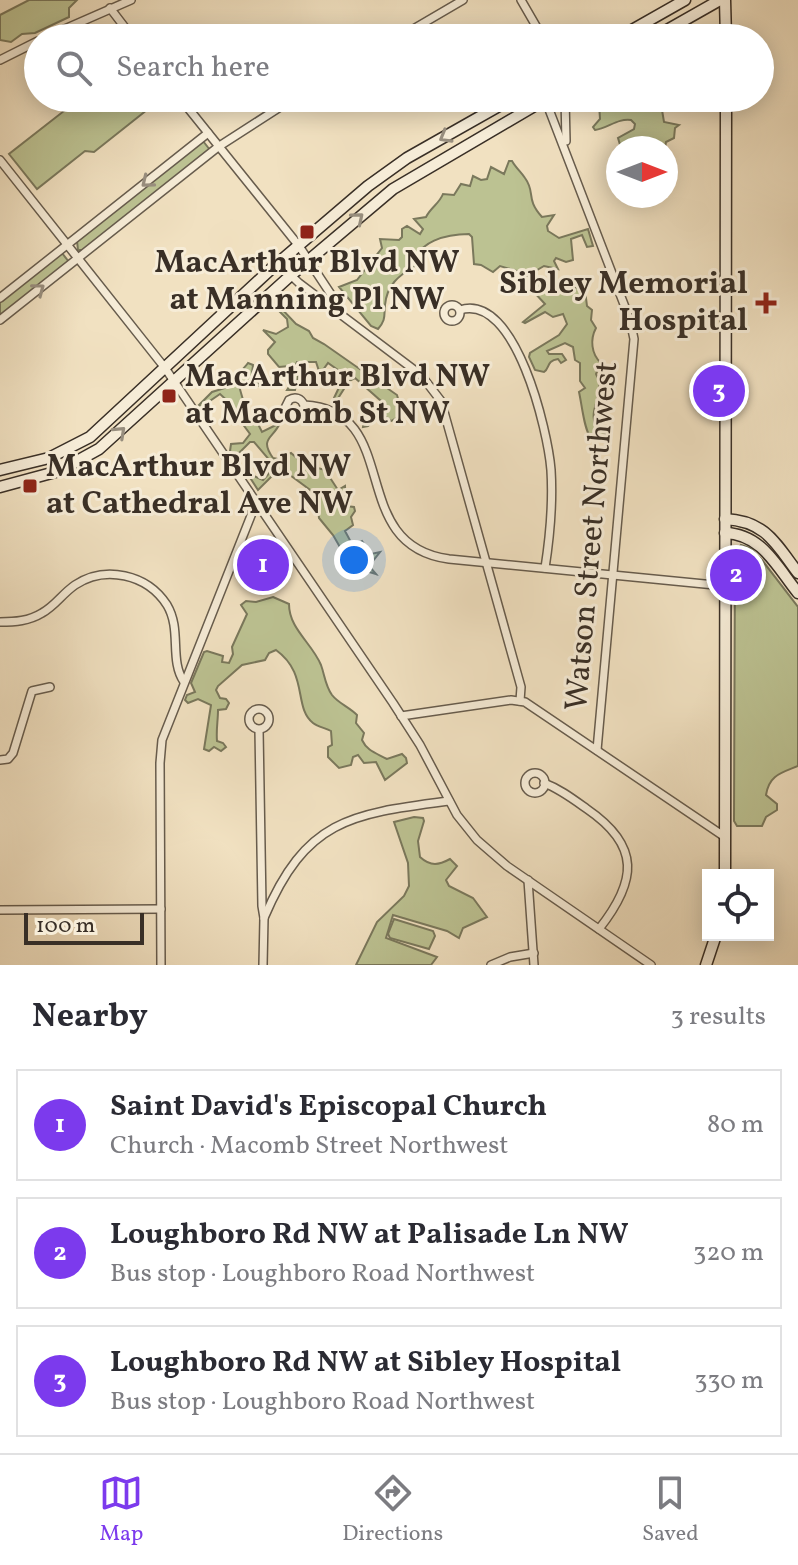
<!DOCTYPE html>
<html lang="en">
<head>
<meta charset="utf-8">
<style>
  :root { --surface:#fff; --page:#f2f2f3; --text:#2b2b33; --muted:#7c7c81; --line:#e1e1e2; --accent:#7c3aed }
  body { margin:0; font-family:Vollkorn,serif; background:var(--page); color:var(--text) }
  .controls { position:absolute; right:24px; bottom:24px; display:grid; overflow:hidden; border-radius:0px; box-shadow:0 4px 20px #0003 }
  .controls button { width:72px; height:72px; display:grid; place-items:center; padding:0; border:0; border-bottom:2px solid var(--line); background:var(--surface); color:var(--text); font:40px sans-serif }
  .compass { position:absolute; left:606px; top:136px; width:72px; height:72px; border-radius:50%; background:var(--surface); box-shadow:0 4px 20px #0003; rotate:90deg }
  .scale { position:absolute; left:24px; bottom:20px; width:120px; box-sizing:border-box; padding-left:8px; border:4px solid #392f26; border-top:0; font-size:22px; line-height:28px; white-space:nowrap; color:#392f26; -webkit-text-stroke:6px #f6ecd7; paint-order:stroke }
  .you { position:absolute; left:354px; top:560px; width:28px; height:28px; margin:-20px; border:6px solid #fff; border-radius:50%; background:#1a73e8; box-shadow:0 0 0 12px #1a73e833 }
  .badge { display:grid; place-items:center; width:52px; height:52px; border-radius:50%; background:var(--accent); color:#fff; font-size:26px; font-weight:700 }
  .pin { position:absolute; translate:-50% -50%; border:4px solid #fff; box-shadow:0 2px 8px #0006 }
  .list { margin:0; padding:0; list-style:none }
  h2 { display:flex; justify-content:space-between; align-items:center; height:104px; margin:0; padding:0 32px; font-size:34px }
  h2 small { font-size:26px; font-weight:400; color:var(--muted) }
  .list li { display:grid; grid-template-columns:52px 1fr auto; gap:24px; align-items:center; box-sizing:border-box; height:112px; margin:0 16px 16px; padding:0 16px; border:2px solid var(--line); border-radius:0px }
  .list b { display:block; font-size:30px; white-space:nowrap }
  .list p { margin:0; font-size:26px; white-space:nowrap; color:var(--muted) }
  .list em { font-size:26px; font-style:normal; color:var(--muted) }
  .icon { flex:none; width:44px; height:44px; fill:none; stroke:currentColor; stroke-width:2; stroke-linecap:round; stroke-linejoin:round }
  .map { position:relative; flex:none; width:798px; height:965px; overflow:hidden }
  .search { position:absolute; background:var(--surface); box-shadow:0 4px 20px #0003; left:24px; right:24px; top:24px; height:88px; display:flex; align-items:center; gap:20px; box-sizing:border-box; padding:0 28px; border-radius:44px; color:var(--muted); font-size:30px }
  .sheet { height:488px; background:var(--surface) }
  nav { display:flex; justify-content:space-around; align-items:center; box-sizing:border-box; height:112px; border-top:2px solid var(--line); background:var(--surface); font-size:22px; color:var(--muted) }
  nav a { display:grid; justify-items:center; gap:4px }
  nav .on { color:var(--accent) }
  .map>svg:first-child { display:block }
  .green { fill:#bcc292; stroke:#7a785c; stroke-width:2 }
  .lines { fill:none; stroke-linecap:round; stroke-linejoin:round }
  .street-casing { stroke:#675c4d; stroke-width:10 }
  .secondary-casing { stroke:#392f26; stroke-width:13 }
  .street { stroke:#f6ecd7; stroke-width:7 }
  .secondary { stroke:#f6ecd7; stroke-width:10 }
  .oneway { stroke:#988e7e }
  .poi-dot { fill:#8f2418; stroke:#f6ecd7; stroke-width:3 }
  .labels { text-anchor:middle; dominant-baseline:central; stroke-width:6; stroke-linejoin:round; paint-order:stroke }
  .poi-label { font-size:32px; font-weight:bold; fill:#392f26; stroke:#f6ecd7; text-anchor:start }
  .street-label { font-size:32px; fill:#392f26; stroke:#f6ecd7 }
</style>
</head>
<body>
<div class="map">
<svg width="798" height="965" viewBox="0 0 798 965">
  <rect width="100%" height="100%" fill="#f1e1c1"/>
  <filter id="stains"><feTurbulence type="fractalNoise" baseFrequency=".0025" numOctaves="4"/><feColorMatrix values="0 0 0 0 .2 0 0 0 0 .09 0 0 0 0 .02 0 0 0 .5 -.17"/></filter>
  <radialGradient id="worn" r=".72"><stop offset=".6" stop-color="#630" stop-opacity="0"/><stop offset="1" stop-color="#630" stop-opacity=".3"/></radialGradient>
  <g class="green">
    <polygon points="29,0 77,0 69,8 69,17 35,33 22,34 11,42 0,40 0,15"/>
    <polygon points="88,98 162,98 94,152 85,151 37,189 9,154 69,107"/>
    <path d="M660,98h13l-11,12 2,12 15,3 -4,3 -1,10 -8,4 -1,6h-44l-3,-10 16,-9 1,-5 -4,-4c-13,-2 -23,8 -36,10l-2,-3 7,-8 -1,-16 8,5 22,-7h18l6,6z"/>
    <polygon points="203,141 210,150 85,250 78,250 77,241"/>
    <path d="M509,161h3c4,7 9,11 13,17 11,15 0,20 17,39l12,-2 -7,11 1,5 11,7 29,-9 5,17 -6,1 -5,-12 -11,4 2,21 -7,2 -10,-4 -2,3 4,8 -14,-3 -24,14 -3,-9 -17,-5 -7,6 -12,-7 -7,-1 -2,-27 -3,-3c-21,0 -54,7 -54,32 -17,10 -28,19 -30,39 -1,11 1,15 -7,24l-7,-3 -32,-39 18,-7 25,-32 -2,-9 19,1 3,-3v-8l5,-3 13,8 3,-5 -9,-10 12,-2c5,-10 13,-13 17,-23l11,1 7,-11 9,2 3,-10 8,4 6,-1 4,-12 13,7z"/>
    <polygon points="62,253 69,262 0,317 0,302"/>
    <path d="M539,282c4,2 8,6 12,7 11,3 21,-5 34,1l2,16 5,4 -1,10 5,8c-6,11 -5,26 5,35l-5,11c11,19 -9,35 0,52l11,2 1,5 -17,5c-7,-8 -9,-33 -12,-46l6,-4 -5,-7v-18l-5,-3 -2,-13 -8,-4 -18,8 2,3h13l4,6 -5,3 -3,-4c-12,2 -8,9 -14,13l-9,-2 -6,-13 1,-4 29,-18 8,-11 -4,-10 -10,3 -8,-5 -20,11 -2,-1 22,-18 -13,-14 2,-7z"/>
    <polygon points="277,304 296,324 309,331 313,338 324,344 397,395 401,409 400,416 391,421 381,413 368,426 363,427 364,421 380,407 381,401 355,378 349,381 335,403 334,398 345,375 328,363 320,374 316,362 297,362 295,366 299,372 295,390 287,390 295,377 295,372 289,366 279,367 268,354 268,350 275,342 263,330 276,334 288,327 287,319 276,308"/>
    <path d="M248,363l5,2 -1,8 8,13h-8l-4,-3 -9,3 9,31 10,7 4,8 18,-9c-7,16 -21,15 -7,35l5,1 13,-6 7,6 9,-1 11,10 7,2 13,20 7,-4 1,20 8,1 1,4 -4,6 2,8 -8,6 8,15 9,-5 9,13 9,-2 -11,14 7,8 -20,-6 -8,-7 -15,-26 -14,-17 -2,-23 -34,-25 -9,4 -16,16 -11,-17 16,7 9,-10v-7l-18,-21h-4l-13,13 -7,-4 1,-7 12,-1 7,-9 -14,-19 -11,8 -4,-1 13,-11 -2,-6 -12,-11 -13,9 2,11 -10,-9 13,-13 13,-4c5,-10 16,-15 23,-25z"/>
    <path d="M741,545l9,3 12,12 36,47v159c-17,7 -29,9 -32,29l11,9v6l-11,7 -4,9h-25l-3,-5 1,-268z"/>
    <path d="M273,597l16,7c0,25 23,39 32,61 4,11 4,20 11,30 6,8 17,12 25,20l-1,8 8,10 -2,7c5,11 14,13 25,19l15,-5 4,4 1,5 -22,17 -9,-18 -12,1 -6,-8 -5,2 -2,8 -12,3 -11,-11v-10l4,-2 -1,-14c-5,-3 -13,-4 -18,-8 -20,-16 -4,-49 -37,-73l-7,3 -4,7 -23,5 -24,21 -2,4 4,8 6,1 3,4 -3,6 -8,1c0,11 -2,19 -1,31l6,2 3,4 -5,4 -7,-4 -5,4 -5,-2 7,-44 -13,-6 -10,4 -3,-3 2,-5 8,-3 -4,-9 13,-31 3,-1 16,5 -1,6 7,1 4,-9 -1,-7 15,-33 -6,-9 5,-4 10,1z"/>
    <path d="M414,817l9,1 1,3 -6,20 2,16c11,10 19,8 30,2l7,7 -11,14 3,6 24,12 14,19 -24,11 -4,10 -12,-7 -54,-16 -7,23 51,19 -6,8h-75l21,-43 27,-26 5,-10 -1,-23 -14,-41z"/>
    <polygon points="394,919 433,931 435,936 429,949 390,938 388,934"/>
  </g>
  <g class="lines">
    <defs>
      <g id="street">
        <polyline points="521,0 543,38"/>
        <polyline points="110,8 133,38"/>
        <polyline points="44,38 131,0"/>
        <polyline points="398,38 463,0"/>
        <polyline points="0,60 38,41"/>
        <polyline points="180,98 299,246 340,308"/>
        <polyline points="565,98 566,141"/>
        <polyline points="545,99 630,320 634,339 597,750"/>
        <polyline points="0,160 165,368 393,703 420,745 457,815 477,840 507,866 651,965"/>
        <polyline points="278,263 299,283 421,375 441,401 521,687 520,701"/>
        <polyline points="0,298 208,133"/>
        <circle cx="452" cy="313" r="8"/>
        <path d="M460,310c56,-18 88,122 91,160 2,32 -1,66 -6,98"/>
        <polyline points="0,320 218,147 294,98"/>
        <path d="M304,405l-1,6 -7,5 -8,-3 -3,-5 4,-8c6,-4 12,-2 15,5 101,5 40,140 145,154l276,27"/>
        <path d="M0,622c15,0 29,-1 42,-9 13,-7 20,-19 33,-28 30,-20 72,-11 92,20 15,25 2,55 17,77"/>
        <circle cx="259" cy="719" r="10"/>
        <polyline points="401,716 511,700 525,702 725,837"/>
        <polyline points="259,730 262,906 264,918 263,965"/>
        <polyline points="0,760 8,759 13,753 32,691 50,687"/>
        <circle cx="535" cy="783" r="10"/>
        <path d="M544,783c16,6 29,16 43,26 54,37 50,72 12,120"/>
        <polyline points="528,880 534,965"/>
        <polyline points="0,910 161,909"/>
        <path d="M264,918c42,-99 86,-104 185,-117"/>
        <polyline points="161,965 160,763 162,740 256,503"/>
        <polyline points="491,965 510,957 534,953"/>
      </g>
      <g id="secondary">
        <polyline points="725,0 726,38"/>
        <polyline points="618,38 685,0"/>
        <polyline points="653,38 720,0"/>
        <polyline points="0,470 49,458 90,437 271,269 368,186 407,158 513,98"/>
        <polyline points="0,487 59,471 99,449 290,276 393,189 548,98"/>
        <path d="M725,519c41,2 51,25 73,54"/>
        <path d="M725,533c37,1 52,34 73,60"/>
        <polyline points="725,875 726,98"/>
        <polyline points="706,965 716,935"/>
      </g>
    </defs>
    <use href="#street" class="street-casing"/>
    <use href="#secondary" class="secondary-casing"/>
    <use href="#street" class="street"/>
    <use href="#secondary" class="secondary"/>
  </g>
  <defs><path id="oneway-chevron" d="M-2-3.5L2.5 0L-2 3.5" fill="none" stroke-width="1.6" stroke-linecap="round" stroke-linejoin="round" transform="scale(2)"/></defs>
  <g class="oneway">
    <use href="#oneway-chevron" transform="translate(445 137) rotate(150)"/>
    <use href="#oneway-chevron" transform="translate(147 182) rotate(141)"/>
    <use href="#oneway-chevron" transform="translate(358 218) rotate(-40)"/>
    <use href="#oneway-chevron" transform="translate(39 289) rotate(-37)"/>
    <use href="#oneway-chevron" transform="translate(120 432) rotate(-43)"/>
  </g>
  <g class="poi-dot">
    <rect x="299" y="224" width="16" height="16" rx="4"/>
    <path d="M762 291h8v8h8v8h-8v8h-8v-8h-8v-8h8z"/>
    <rect x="161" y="388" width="16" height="16" rx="4"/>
    <rect x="22" y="478" width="16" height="16" rx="4"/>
  </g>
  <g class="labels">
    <g class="poi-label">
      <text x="307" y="264" text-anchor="middle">MacArthur Blvd NW<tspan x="307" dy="37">at Manning Pl NW</tspan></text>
      <text x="748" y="285" text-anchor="end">Sibley Memorial<tspan x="748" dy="37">Hospital</tspan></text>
      <text x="185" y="378">MacArthur Blvd NW<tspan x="185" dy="37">at Macomb St NW</tspan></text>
      <text x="46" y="468">MacArthur Blvd NW<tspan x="46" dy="37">at Cathedral Ave NW</tspan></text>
    </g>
    <g class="street-label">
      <text transform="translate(593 536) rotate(-85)">Watson Street Northwest</text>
    </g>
  </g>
  <rect width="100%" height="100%" filter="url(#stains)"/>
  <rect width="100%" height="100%" fill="url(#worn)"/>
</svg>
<div class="controls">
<button><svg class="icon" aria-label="locate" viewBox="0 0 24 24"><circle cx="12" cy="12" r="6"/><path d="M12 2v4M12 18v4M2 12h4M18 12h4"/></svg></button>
</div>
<svg class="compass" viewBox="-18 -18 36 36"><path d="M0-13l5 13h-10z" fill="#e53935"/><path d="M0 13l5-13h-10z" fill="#7c7c81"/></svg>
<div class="scale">100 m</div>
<div class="you"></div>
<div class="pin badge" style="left:263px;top:565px">1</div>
<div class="pin badge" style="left:736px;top:575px">2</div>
<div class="pin badge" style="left:719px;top:391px">3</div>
<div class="search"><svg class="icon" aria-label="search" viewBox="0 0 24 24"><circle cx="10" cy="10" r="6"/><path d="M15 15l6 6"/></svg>Search here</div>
</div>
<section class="sheet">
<h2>Nearby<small>3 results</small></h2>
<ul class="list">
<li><span class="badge">1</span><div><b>Saint David's Episcopal Church</b><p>Church · Macomb Street Northwest</p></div><em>80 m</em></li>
<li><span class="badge">2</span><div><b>Loughboro Rd NW at Palisade Ln NW</b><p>Bus stop · Loughboro Road Northwest</p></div><em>320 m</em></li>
<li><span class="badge">3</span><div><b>Loughboro Rd NW at Sibley Hospital</b><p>Bus stop · Loughboro Road Northwest</p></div><em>330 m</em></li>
</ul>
</section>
<nav>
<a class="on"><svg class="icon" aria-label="map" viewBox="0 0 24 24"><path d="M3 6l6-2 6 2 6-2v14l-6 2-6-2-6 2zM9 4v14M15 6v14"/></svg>Map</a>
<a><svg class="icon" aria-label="directions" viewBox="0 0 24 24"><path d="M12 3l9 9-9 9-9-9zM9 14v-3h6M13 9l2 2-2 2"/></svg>Directions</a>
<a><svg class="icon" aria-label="saved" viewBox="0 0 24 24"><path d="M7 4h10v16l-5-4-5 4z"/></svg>Saved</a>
</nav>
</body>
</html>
